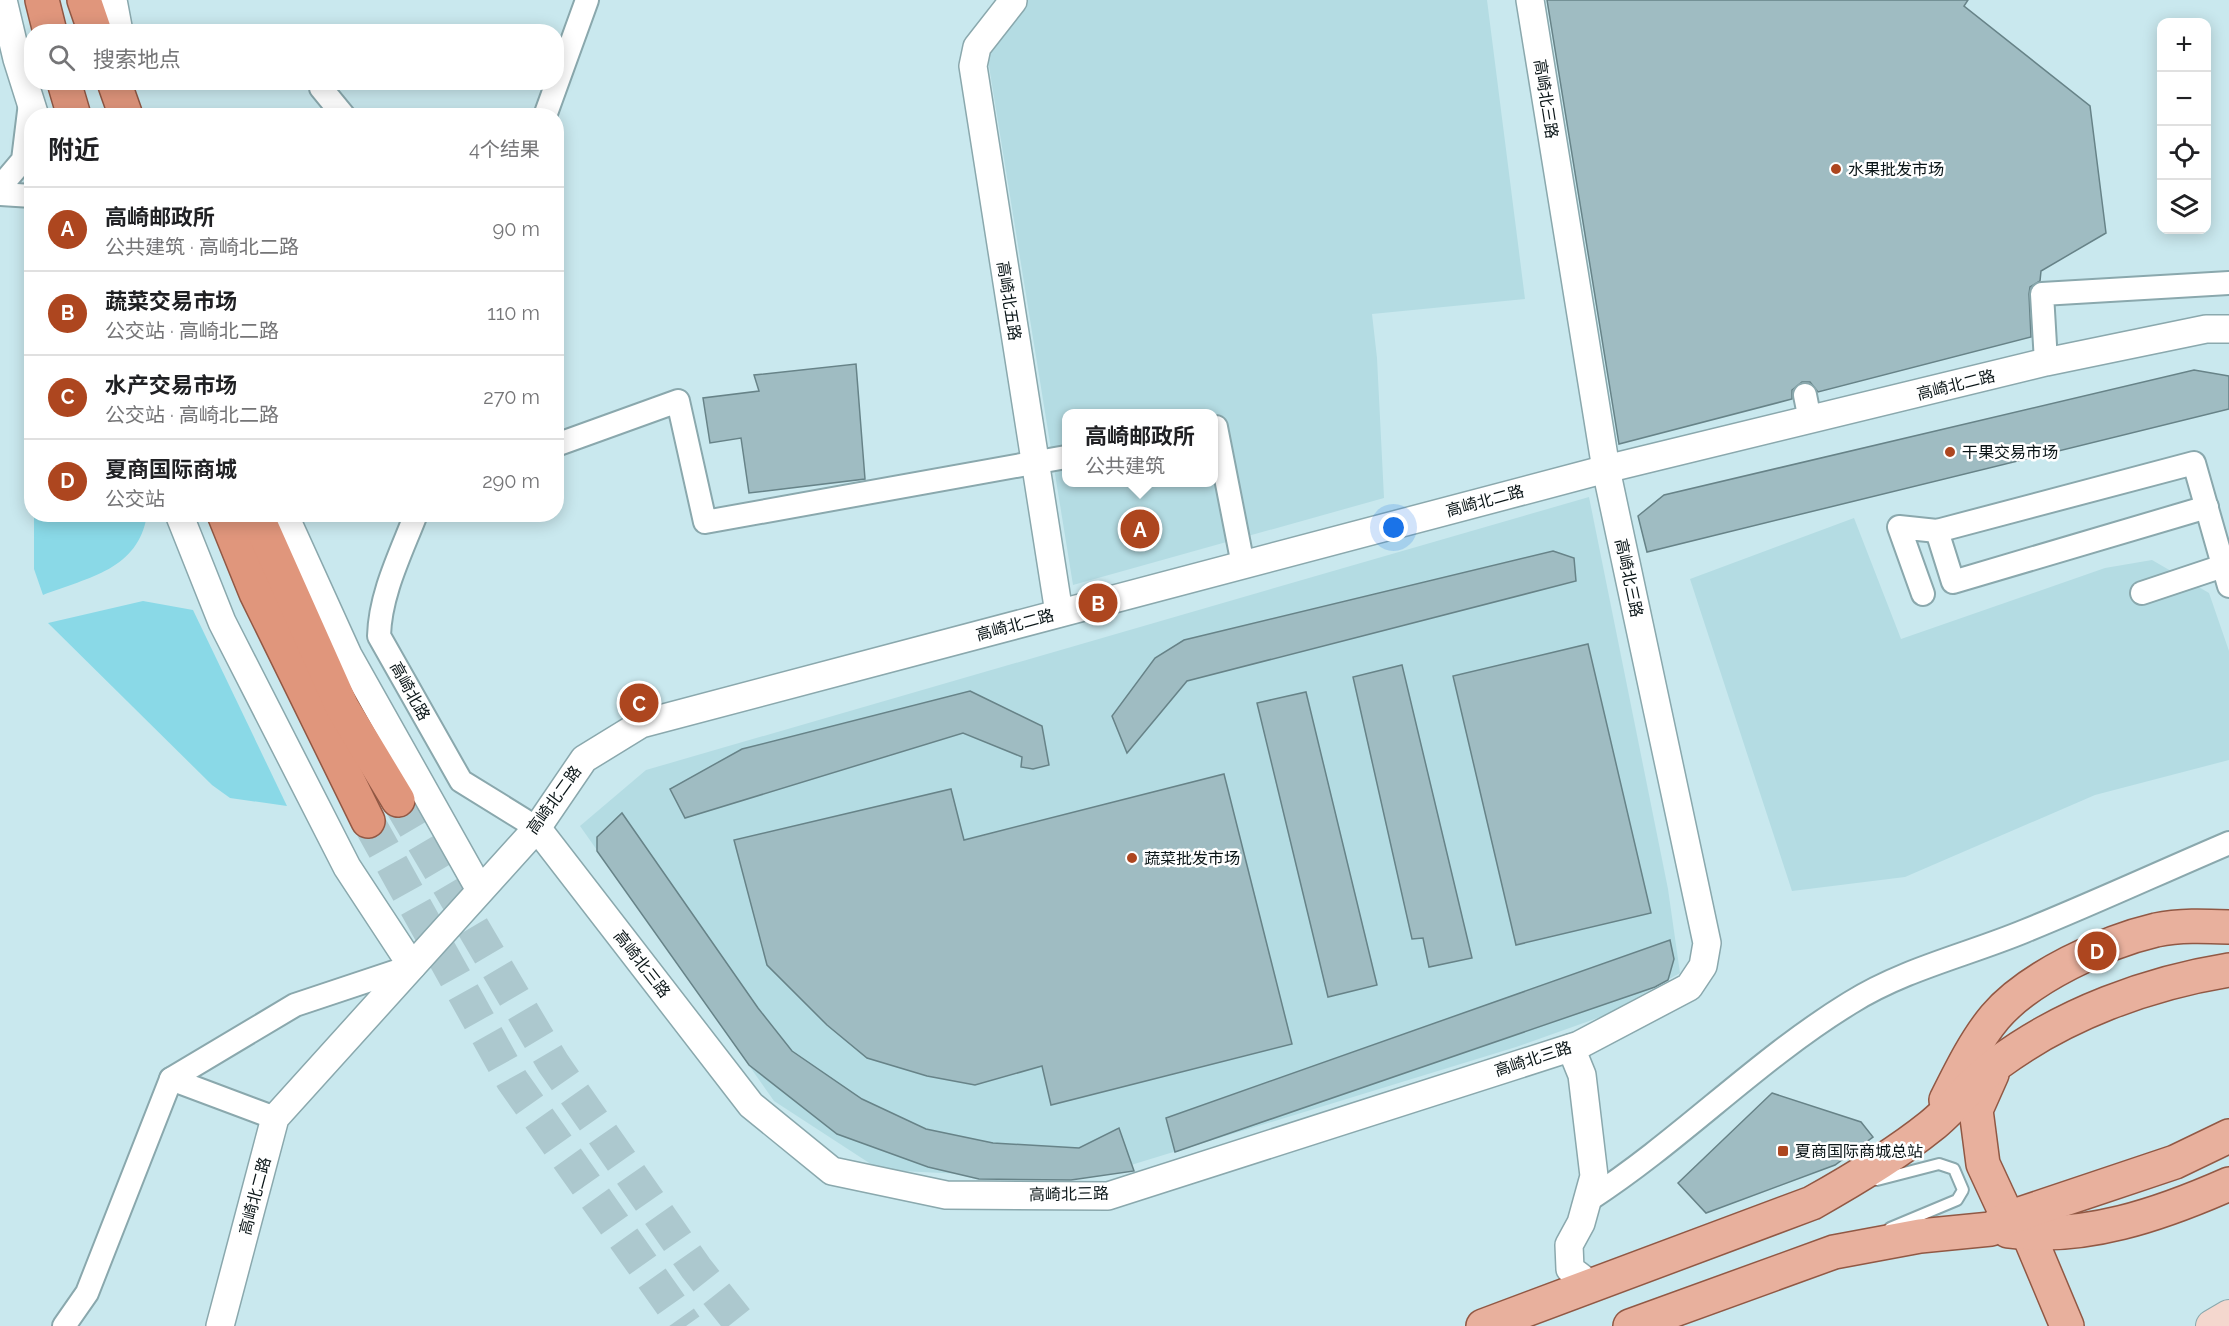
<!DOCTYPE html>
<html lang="zh">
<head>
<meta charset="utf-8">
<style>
  :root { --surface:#fff; --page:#f2f2f2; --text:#202124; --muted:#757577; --line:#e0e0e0; --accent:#ad461f }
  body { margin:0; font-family:Raleway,"Noto Sans SC",sans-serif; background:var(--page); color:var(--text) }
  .controls { position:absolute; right:18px; top:18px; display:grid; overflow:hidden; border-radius:12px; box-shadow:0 3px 15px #0003 }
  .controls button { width:54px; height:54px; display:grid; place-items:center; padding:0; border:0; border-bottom:2px solid var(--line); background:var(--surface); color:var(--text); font:30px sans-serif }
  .you { position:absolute; left:1394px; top:528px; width:21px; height:21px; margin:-15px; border:4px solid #fff; border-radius:50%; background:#1a73e8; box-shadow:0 0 0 9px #1a73e833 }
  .badge { display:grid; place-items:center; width:39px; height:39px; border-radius:50%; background:var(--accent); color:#fff; font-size:20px; font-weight:700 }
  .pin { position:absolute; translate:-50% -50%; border:3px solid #fff; box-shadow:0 2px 6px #0006 }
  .popup { position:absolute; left:1062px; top:409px; width:156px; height:78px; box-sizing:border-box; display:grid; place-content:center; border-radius:12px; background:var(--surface); filter:drop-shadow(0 2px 4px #0005); font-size:20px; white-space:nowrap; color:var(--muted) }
  .popup b { font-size:22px; color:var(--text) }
  .popup::after { content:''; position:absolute; left:50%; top:100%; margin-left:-12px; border:12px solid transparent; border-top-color:var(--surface) }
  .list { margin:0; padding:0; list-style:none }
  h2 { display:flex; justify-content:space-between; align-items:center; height:78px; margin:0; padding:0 24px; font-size:26px }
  h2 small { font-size:20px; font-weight:400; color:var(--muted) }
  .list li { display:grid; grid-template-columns:39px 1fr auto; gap:18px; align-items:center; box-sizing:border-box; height:84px; padding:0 24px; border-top:2px solid var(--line) }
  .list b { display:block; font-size:22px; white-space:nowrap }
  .list p { margin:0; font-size:20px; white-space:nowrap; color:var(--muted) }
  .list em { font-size:20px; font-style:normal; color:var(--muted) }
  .icon { flex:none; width:33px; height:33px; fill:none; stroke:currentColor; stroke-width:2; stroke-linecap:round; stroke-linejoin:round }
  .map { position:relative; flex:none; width:2229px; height:1326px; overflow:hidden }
  .search { position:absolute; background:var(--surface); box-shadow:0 3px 15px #0003; left:24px; top:24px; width:540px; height:66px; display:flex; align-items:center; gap:15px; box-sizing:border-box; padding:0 21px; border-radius:24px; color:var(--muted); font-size:22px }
  .panel { position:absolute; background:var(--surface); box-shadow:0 3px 15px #0003; left:24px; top:108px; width:540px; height:414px; border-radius:24px }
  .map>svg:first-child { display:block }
  .built { fill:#b4dce3; fill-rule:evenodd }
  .green { fill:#8ad9e7 }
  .building { fill:#9fbcc2; stroke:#678388; stroke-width:1.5 }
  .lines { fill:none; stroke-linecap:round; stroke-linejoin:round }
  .trunk-tunnel { stroke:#acc8ce; stroke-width:33; stroke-dasharray:33 16; stroke-linecap:butt }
  .service-casing { stroke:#8aa8ad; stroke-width:14 }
  .minor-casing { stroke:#8aa8ad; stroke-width:26 }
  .tertiary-casing { stroke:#8aa8ad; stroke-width:30 }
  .secondary-casing { stroke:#8aa8ad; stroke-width:34 }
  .primary-casing { stroke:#915844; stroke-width:36 }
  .trunk-casing { stroke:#915844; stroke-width:36 }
  .service { stroke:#fff; stroke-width:10 }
  .minor { stroke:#fff; stroke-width:22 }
  .tertiary { stroke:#fff; stroke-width:27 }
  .secondary { stroke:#f4d7ce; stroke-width:32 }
  .primary { stroke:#e8b09d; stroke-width:33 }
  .trunk { stroke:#e0967c; stroke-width:33 }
  .poi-dot { fill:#ad461f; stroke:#fff; stroke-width:2 }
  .labels { text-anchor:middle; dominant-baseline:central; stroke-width:5; stroke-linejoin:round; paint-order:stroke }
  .street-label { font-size:16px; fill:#0b1618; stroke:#fff }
  .poi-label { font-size:16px; fill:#0b1618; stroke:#fff; text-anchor:start }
</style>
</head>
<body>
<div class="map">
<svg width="2229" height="1326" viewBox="0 0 2229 1326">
  <rect width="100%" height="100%" fill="#c9e8ee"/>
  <g class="built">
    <path d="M997,0h490l38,299 -153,15 5,44 7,140 -311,87 -91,-562zM1066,414h148v68h-148z"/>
    <polygon points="1589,497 1668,889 1680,973 1606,1015 1516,1047 1118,1169 1004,1176 880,1170 774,1101 580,826 646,770"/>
    <polygon points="1854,518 1901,639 2105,568 2152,560 2209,593 2229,651 2229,760 2095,795 1905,877 1792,891 1690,579"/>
  </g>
  <g class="green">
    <path d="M34,515v-1l113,1c-9,55 -58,62 -104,80l-9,-26z"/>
    <polygon points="143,601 193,610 287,806 230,798 212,785 48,623"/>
  </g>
  <g class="building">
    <polygon points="1547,0 1968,0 1964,6 2090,106 2106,233 2041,271 2040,281 2030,287 2029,294 2031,337 1818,392 1810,382 1802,382 1792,390 1792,399 1619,444"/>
    <polygon points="856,364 865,479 749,493 741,438 710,443 703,398 759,391 754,375"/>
    <polygon points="2194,370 2229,376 2229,409 1647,552 1638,516 1664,495"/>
    <polygon points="1553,551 1574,558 1576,581 1187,681 1127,753 1112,716 1155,658 1184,640"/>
    <polygon points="1588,644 1651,913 1516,945 1453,676"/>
    <polygon points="1402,665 1472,958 1429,967 1423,938 1412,939 1353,677"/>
    <polygon points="970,691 1042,726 1049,765 1033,769 1021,767 1022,757 963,733 685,818 670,789 742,749"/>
    <polygon points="1306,692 1377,985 1328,997 1257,703"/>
    <polygon points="1224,774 1292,1044 1051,1105 1042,1066 975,1085 927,1076 867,1058 827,1025 767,965 734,840 951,789 964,840"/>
    <polygon points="622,813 758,1008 792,1051 862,1099 926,1129 993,1143 1079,1148 1119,1128 1134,1171 1071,1180 979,1179 928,1167 837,1134 749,1065 597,851 597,837"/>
    <polygon points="1670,940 1674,959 1668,980 1655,987 1175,1152 1166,1118"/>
    <polygon points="1772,1093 1861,1122 1873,1137 1835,1165 1706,1213 1678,1183"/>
  </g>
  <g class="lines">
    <g class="trunk-tunnel">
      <polyline points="398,800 553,1063 696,1268 742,1326"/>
      <polyline points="368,821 512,1080 686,1326"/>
    </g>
    <defs>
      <polyline id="service" points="1877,1180 1939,1164 1954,1169 1963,1190 1957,1200 1890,1228"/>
      <g id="minor">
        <polyline points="321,88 344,116"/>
        <polyline points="545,116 587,0"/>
        <polyline points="0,187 23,160 30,103"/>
        <polyline points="0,194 32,196"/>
        <polyline points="2046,362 2042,294 2229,283"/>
        <polyline points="1805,395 1810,420"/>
        <polyline points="1214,428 1216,427 1243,565"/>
        <polyline points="556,445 678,401 705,522 1066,457"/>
        <path d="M416,514c-15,39 -36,80 -37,122l82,145 76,47"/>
        <polyline points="1937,531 1953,582 2207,507"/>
        <polyline points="2142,593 2223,566"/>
        <polyline points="1923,594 1899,527 1937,531 2194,463 2229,586"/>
        <polyline points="171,1079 295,1005 412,966"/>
        <path d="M1590,1199c91,-59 167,-139 260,-196 54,-34 117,-48 175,-72 69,-28 136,-59 204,-88"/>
        <polyline points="64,1326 87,1293 171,1079 275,1118"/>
      </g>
      <g id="tertiary">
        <polyline points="3,0 17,59 35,116"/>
        <polyline points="113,0 119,32"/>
        <polyline points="1013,1 977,47 973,66 1059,613"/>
        <polyline points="179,514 222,622 347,867 412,966"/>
        <polyline points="284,514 348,655 480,890"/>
        <polyline points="537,828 751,1105 832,1171 946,1195 1108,1196 1579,1045 1689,987 1703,966 1707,943 1606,469 1530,0"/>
        <polyline points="1571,1048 1582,1075 1594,1176 1581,1223 1569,1245 1570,1269 1591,1285"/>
        <polyline points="220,1326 275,1118 537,828 584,759 641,724 1606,469 2046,362 2206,329 2229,329"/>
      </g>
      <polyline id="secondary" points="2212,1326 2229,1316"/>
      <g id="primary">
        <polyline points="1992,1074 1976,1110 1983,1164 2008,1218 2028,1233 2067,1326"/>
        <path d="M1946,1100c14,-28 29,-59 49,-83 34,-40 110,-75 161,-87 24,-5 48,-4 73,-3"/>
        <path d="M2008,1231c76,10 153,-17 221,-47"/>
        <path d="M1483,1326l329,-123c41,-23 83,-48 119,-77 24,-19 42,-45 67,-63 66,-49 150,-80 231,-93"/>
        <polyline points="1630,1326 1834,1252 1920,1236 1991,1229 2008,1218 2175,1162 2229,1136"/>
      </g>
      <g id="trunk">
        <polyline points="42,0 50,32"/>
        <polyline points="84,0 95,32"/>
        <polyline points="64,82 74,116"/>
        <polyline points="114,82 126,116"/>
        <polyline points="224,514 256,593 368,821"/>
        <polyline points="256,514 342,707 398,800"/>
      </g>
    </defs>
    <use href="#service" class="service-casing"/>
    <use href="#minor" class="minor-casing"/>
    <use href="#tertiary" class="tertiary-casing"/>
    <use href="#secondary" class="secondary-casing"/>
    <use href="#primary" class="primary-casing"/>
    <use href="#trunk" class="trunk-casing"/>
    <use href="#service" class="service"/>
    <use href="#minor" class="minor"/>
    <use href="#tertiary" class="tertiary"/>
    <use href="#secondary" class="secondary"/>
    <use href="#primary" class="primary"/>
    <use href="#trunk" class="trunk"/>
  </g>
  <g class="poi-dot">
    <circle cx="1836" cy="169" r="6"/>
    <circle cx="1950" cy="452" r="6"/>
    <circle cx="1132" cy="858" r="6"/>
    <rect x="1777" y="1145" width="12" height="12" rx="3"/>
  </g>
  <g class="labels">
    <g class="street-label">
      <text transform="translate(1546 99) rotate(81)">高崎北三路</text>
      <text transform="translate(1009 301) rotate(81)">高崎北五路</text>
      <text transform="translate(1956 385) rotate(-14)">高崎北二路</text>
      <text transform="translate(1485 501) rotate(-15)">高崎北二路</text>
      <text transform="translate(1629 578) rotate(78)">高崎北三路</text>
      <text transform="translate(1015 625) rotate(-15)">高崎北二路</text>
      <text transform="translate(410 691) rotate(61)">高崎北路</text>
      <text transform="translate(554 800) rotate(-54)">高崎北二路</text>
      <text transform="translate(642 964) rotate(52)">高崎北三路</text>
      <text transform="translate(1533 1059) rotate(-18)">高崎北三路</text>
      <text transform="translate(1069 1194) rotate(-1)">高崎北三路</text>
      <text transform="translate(255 1196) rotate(-75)">高崎北二路</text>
    </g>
    <g class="poi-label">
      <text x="1848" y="169">水果批发市场</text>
      <text x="1962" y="452">干果交易市场</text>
      <text x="1144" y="858">蔬菜批发市场</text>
      <text x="1795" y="1151">夏商国际商城总站</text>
    </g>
  </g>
</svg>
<div class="controls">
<button>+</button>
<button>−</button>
<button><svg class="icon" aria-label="locate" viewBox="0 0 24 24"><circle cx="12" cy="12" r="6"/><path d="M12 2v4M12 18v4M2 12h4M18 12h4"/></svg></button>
<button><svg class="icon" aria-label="layers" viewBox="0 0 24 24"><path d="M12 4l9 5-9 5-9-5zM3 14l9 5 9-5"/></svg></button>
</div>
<div class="you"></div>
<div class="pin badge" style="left:1140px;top:529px">A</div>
<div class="popup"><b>高崎邮政所</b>公共建筑</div>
<div class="pin badge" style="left:1098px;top:603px">B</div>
<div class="pin badge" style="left:639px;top:703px">C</div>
<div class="pin badge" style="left:2097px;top:951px">D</div>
<div class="search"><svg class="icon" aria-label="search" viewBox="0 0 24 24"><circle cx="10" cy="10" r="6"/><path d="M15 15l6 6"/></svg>搜索地点</div>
<section class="panel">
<h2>附近<small>4个结果</small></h2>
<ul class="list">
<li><span class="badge">A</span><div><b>高崎邮政所</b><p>公共建筑 · 高崎北二路</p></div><em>90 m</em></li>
<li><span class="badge">B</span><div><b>蔬菜交易市场</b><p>公交站 · 高崎北二路</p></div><em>110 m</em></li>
<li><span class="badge">C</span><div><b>水产交易市场</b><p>公交站 · 高崎北二路</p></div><em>270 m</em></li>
<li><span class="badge">D</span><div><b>夏商国际商城</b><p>公交站</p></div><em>290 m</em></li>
</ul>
</section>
</div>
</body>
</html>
